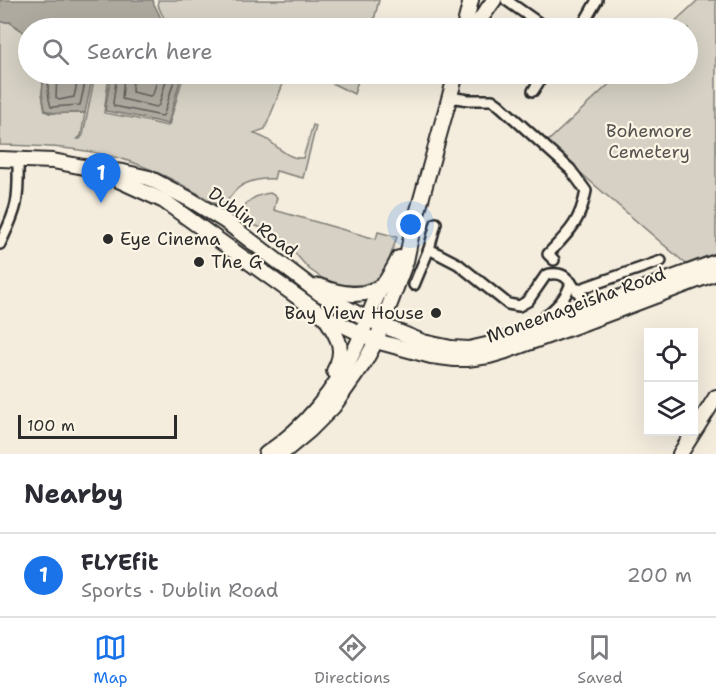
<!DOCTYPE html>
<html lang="en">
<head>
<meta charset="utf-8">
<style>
  :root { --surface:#fff; --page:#f2f2f3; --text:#2b2b33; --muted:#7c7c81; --line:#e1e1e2; --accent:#1a73e8 }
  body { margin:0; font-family:"Shantell Sans",sans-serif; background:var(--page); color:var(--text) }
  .controls { position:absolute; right:18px; bottom:18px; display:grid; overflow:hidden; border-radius:0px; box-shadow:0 6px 24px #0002 }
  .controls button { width:54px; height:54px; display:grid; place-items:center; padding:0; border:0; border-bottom:2px solid var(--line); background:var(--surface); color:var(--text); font:30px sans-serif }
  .scale { position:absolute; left:18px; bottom:15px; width:159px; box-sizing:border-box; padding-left:6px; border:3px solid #2b2b2b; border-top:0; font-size:16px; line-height:21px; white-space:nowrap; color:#2b2b2b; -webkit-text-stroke:4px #fcf5e5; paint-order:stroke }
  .you { position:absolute; left:411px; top:225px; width:21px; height:21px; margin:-15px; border:4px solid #fff; border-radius:50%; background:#1a73e8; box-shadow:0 0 0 9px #1a73e833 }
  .badge { display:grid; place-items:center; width:39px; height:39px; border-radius:50%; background:var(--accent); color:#fff; font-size:20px; font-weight:700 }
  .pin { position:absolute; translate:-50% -50px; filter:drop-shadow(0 2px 3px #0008) }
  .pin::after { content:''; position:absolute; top:32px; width:21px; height:18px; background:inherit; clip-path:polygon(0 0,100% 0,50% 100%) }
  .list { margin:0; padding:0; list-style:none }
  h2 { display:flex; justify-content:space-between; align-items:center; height:78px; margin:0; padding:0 24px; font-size:26px }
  h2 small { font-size:20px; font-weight:400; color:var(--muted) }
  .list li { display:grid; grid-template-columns:39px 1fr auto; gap:18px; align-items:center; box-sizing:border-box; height:84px; padding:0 24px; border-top:2px solid var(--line) }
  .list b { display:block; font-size:22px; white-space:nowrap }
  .list p { margin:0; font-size:20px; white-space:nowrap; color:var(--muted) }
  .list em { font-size:20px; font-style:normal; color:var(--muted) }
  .icon { flex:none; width:33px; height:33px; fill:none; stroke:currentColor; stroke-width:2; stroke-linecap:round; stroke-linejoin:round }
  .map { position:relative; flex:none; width:716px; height:454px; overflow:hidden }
  .search { position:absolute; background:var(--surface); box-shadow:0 6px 24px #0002; left:18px; right:18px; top:18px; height:66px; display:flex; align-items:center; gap:15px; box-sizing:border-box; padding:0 21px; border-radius:33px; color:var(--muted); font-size:22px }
  .sheet { height:162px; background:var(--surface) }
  nav { display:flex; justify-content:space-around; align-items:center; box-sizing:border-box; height:84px; border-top:2px solid var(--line); background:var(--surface); font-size:16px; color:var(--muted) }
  nav a { display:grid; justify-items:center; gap:3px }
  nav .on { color:var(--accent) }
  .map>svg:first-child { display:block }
  .green { fill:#d6d1c4; stroke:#807e78; stroke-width:1.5 }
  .water { fill:#afaaa0; stroke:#7a7771; stroke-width:1.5 }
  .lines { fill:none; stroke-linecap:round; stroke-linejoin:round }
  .shore { stroke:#605e5a; stroke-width:1.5 }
  .street-casing { stroke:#2b2b2b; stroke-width:14 }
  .secondary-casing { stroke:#2b2b2b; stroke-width:18 }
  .street { stroke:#fcf5e5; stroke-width:9 }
  .secondary { stroke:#fcf5e5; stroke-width:14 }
  .poi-dot { fill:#2b2b2b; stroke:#fcf5e5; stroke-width:2 }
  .labels { text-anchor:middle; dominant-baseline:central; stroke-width:4.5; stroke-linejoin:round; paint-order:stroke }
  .park-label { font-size:18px; fill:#565451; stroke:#fcf5e5 }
  .street-label { font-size:18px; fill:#2b2b2b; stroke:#fcf5e5 }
  .poi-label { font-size:18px; fill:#2b2b2b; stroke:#fcf5e5; text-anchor:start }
</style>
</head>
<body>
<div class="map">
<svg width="716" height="454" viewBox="0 0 716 454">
  <rect width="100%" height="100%" fill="#f4edde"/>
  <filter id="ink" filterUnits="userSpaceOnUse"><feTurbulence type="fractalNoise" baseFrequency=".0167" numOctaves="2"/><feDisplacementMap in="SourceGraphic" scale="12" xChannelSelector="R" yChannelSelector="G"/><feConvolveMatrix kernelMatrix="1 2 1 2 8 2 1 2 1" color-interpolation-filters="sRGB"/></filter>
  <g filter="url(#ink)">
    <g class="green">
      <path d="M158,0h221l-7,28h-201c-5,-8 -14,-18 -13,-28z"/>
      <polygon points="698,0 716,0 716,253 686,264 546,143 620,74 688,74 688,28 668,28"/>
      <path d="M0,22h9l19,13v39h16l-2,19 3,18 4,2h36l-4,23 -4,3h3l3,-4 12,-60 -1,-1h15l-5,39 29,5 34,8 2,-1 15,-51h103l-22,55 -11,4c4,3 10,4 14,7 11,8 20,19 35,18l10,-33 3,1 -13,52 -27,-7 -2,8c-12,-1 -29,2 -38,11 -6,6 -9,14 -18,15 -31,-18 -65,-38 -100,-47 -38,-11 -78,-12 -118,-13z"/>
      <polygon points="313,74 360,74 354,94"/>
      <path d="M270,193l7,4 -3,13 102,29 2,-7 19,5 -8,23 -4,11 -5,6 -4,3 -14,5h-21l-15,-4 -7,-5 -10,-7 -16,-18 -26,-21 -22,-8 -6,-7c6,-14 16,-20 31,-22z"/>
    </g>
    <g class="water">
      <polygon points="0,0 153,0 154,4 166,28 28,28 28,35 10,22 0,22"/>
      <path d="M44,74h48l1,2 -8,37c-12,-2 -29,4 -40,-3l-3,-17z"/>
      <polygon points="111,74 182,74 168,124 134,116 105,111"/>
    </g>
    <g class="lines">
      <g class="shore">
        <path d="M49,74c-1,11 -2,22 2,33l29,-2 7,-31"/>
        <polyline points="57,74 56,98 59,100 74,97 79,74"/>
        <polyline points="117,74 113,103 114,106 162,116 164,114 176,74"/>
        <polyline points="124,74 122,99 156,107 159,105 168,74"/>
        <polyline points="133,74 132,92 150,96 153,94 159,74"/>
      </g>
      <defs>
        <g id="street">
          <polyline points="506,0 546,28"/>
          <polyline points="581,28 597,0"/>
          <polyline points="533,91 544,74"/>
          <path d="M449,97l20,3h23l7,5 71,64 16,22c-6,32 -17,41 -38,63l6,6"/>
          <path d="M0,244c6,-13 13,-26 16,-40 3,-15 2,-30 2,-44"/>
          <path d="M429,249l29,15 50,40 11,2 9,-5 18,-26c20,-5 23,6 34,20 5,5 10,8 16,12"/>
          <polyline points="414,285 429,249 436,223"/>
          <polyline points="577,290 661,261"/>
          <path d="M534,326c15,-13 32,-24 37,-44"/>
        </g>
        <g id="secondary">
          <polyline points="464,28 471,0"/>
          <polyline points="474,28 494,0"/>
          <polyline points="0,159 53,161 94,169 123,172 149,178 191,200 225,221 319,293 367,319 423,342 451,348 469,349 495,343 716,262"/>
          <polyline points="103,173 164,201 324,316 376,341 431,356 455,359 467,359 489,356 506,351 581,324 716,273"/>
          <path d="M319,286c21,8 46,14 64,-2"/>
          <path d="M325,317c12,19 22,32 9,54"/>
          <path d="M266,454c40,-27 70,-65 91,-109 7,-16 13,-34 21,-51 7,-12 15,-23 21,-36"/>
          <polyline points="281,454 310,430 333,407 364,363 376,341 406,261 412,232 456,74"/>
          <polyline points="680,454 716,397"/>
        </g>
      </defs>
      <use href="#street" class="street-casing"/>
      <use href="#secondary" class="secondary-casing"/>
      <use href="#street" class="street"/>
      <use href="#secondary" class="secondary"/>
    </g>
  </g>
  <g class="poi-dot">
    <circle cx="108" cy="239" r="6"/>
    <circle cx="199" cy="262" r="6"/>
    <circle cx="436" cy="313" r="6"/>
  </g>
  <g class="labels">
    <g class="park-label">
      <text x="649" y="131">Bohemore<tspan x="649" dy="21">Cemetery</tspan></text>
    </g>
    <g class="street-label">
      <text transform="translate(253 222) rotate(36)">Dublin Road</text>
      <text transform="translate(576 305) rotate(-20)">Moneenageisha Road</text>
    </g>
    <g class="poi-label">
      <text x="120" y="239">Eye Cinema</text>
      <text x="211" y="262">The G</text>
      <text x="424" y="313" text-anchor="end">Bay View House</text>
    </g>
  </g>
</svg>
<div class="controls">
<button><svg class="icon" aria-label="locate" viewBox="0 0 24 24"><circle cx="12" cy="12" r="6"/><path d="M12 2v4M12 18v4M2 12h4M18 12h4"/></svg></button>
<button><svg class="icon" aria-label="layers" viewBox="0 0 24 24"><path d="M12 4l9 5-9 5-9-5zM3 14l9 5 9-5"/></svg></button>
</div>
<div class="scale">100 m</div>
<div class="you"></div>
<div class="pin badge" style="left:101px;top:203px">1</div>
<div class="search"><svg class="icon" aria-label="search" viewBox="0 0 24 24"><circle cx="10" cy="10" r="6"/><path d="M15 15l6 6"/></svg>Search here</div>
</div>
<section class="sheet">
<h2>Nearby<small></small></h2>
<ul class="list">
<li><span class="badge">1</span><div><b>FLYEfit</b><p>Sports · Dublin Road</p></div><em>200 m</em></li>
</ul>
</section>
<nav>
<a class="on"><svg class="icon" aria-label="map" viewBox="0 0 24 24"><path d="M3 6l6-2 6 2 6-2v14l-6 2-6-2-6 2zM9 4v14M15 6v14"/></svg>Map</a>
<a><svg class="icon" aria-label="directions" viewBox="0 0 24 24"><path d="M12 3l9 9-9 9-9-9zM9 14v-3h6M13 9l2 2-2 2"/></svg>Directions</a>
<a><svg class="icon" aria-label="saved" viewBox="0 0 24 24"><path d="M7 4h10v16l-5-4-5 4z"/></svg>Saved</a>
</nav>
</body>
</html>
